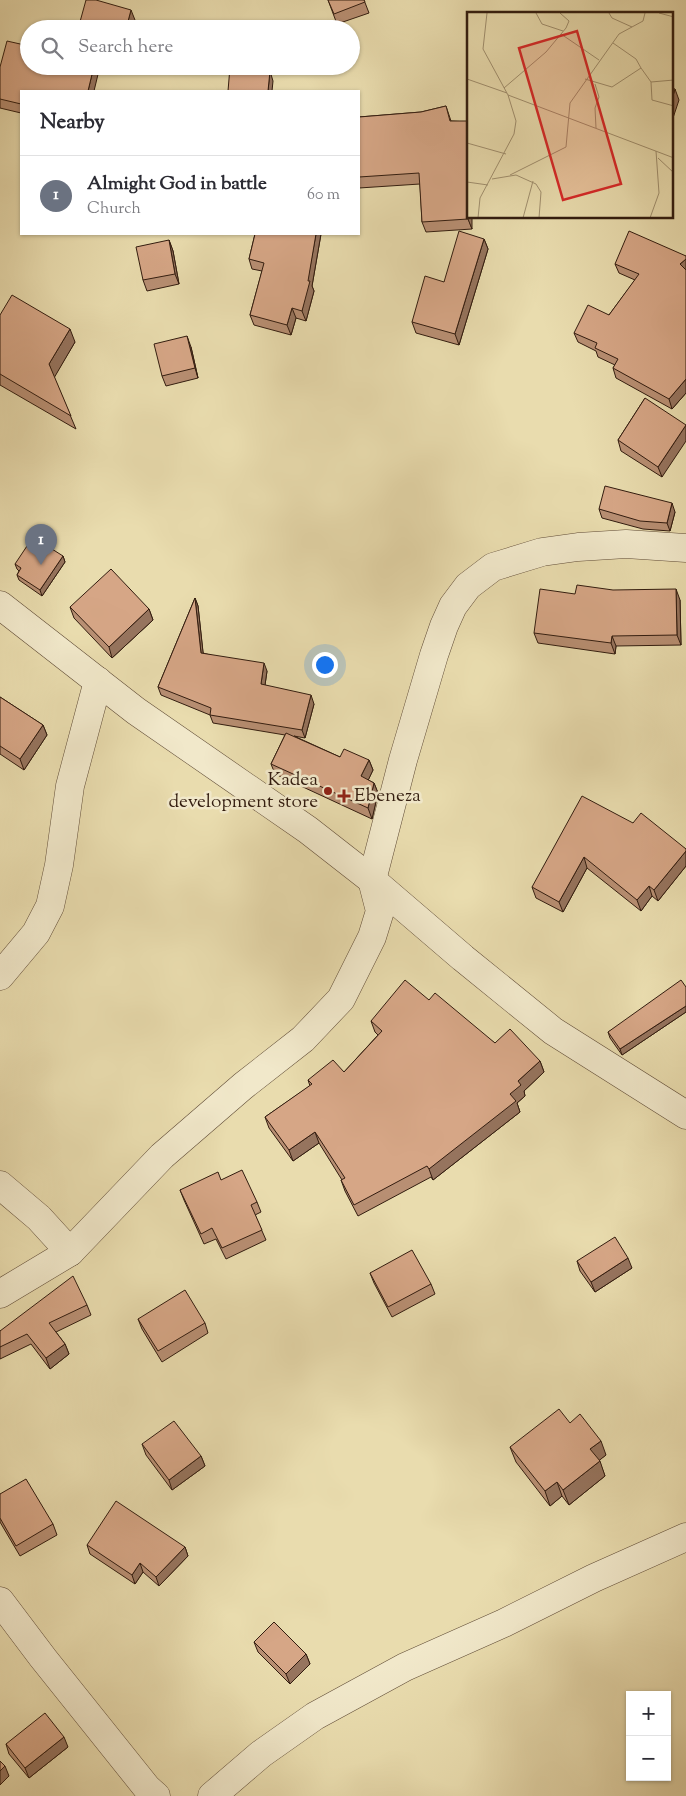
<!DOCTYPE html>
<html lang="en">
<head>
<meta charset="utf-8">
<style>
  :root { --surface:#fff; --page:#f2f2f3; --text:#2b2b33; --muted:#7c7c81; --line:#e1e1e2; --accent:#1a73e8 }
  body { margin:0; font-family:"Sorts Mill Goudy",serif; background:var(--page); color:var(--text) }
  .controls { position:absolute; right:15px; bottom:15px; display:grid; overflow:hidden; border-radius:0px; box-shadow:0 1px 4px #0004 }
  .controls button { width:45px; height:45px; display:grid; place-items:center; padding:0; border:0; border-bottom:1px solid var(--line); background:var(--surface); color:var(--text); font:25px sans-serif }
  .you { position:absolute; left:324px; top:664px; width:18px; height:18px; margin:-12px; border:4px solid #fff; border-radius:50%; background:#1a73e8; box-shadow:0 0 0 8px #1a73e833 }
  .badge { display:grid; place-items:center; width:32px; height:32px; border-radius:50%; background:var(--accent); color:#fff; font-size:16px; font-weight:700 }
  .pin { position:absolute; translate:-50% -41px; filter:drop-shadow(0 1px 2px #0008) }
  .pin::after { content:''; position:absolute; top:26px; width:18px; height:15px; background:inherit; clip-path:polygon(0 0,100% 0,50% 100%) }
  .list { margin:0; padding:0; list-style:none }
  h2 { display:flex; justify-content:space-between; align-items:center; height:65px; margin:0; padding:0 20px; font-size:21px }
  h2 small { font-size:16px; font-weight:400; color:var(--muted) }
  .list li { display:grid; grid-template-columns:32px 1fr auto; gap:15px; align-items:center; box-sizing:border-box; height:80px; padding:0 20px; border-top:1px solid var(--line) }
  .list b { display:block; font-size:19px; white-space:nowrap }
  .list p { margin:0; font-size:16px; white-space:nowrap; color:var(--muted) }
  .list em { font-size:16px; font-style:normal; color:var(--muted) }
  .icon { flex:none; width:28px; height:28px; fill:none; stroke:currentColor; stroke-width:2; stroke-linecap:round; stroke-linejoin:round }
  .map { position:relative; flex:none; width:686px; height:1796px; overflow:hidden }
  .search { position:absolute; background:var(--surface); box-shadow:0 1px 4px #0004; left:20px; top:20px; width:340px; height:55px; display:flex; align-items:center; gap:12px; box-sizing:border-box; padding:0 18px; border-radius:28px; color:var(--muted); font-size:19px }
  .panel { position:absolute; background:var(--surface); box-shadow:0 1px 4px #0004; left:20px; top:90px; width:340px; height:145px; border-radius:0px }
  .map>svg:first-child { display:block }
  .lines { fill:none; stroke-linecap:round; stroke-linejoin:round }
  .minor-casing { stroke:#604c37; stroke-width:29 }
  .tertiary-casing { stroke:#604c37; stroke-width:29 }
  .minor { stroke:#f1e8ca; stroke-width:28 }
  .tertiary { stroke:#f1e8ca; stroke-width:28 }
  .wall { fill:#b88f73; stroke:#321c0f }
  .shaded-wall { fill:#96745e; stroke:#321c0f }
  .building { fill:#d6a686; stroke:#321c0f }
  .poi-dot { fill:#8f2418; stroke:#f1e8ca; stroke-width:2 }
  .labels { text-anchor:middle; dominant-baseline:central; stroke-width:5; stroke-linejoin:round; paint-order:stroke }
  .poi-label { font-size:19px; fill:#321c0f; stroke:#f1e8ca; text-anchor:end }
  .inset-road { fill:none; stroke:#a08f6e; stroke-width:1 }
  .view { fill:#d62828; fill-opacity:0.15; stroke:#d62828; stroke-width:2.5 }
  .inset-edge { fill:none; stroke:#321c0f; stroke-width:2.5 }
</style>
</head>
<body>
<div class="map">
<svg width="686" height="1796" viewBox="0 0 686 1796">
  <rect width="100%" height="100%" fill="#e9dcae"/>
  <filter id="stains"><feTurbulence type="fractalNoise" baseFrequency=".004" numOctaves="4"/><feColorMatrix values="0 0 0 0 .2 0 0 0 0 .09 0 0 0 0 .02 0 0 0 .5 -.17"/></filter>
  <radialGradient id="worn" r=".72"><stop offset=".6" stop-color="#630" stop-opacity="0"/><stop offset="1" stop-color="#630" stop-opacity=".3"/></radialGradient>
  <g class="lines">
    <defs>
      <g id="minor">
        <polyline points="0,976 36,933 50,906 59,865 70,786 98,681"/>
        <polyline points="0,1185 39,1218 70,1252"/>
        <polyline points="0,1294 70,1252 162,1156 243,1086 303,1039 341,999 372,937 380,911 372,880 403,760 434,655 444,626 453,606 468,586 493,567 542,552 578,547 626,544 686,548"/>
        <polyline points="0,1601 43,1658 147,1788 156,1796"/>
        <polyline points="212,1796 261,1754 315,1716 405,1667 504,1623 594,1578 686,1537"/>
      </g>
      <polyline id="tertiary" points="0,605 136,711 308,830 372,880 463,958 553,1031 686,1115"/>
    </defs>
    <use href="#minor" class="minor-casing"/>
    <use href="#tertiary" class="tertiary-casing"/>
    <use href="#minor" class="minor"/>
    <use href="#tertiary" class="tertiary"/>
  </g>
  <g class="wall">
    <polygon points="328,0 364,0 369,13 337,24"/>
    <polygon points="0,67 21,91 21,113 0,108"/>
    <polygon points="446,106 451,121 468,122 468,218 472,229 426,232 422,222 420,184 359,188 359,117 421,112"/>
    <polygon points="255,234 321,234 312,286 314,291 306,321 296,318 291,335 254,325 250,315 262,271 252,269 249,259"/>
    <polygon points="484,239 488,249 459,345 416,333 412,322 444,282"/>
    <polygon points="169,240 173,251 179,284 147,291 143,280"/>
    <polygon points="686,256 686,393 672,409 616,378 613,368 615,365 598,357 596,351 578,342 574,333 609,315 635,280 619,273 615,264"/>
    <polygon points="0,315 75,342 54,377 76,429 0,385"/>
    <polygon points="191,347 198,378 166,386 162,376"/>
    <polygon points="645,398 662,477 621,451 618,440"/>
    <polygon points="599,509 675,512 670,531 643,529 602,518"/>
    <polygon points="63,556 65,562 42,596 19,580 17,575 19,571 17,569 15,564"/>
    <polygon points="195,598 198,606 203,653 267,671 265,685 314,704 305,738 294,736 340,757 369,760 373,770 368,780 374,783 378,793 372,819 275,774 271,764 285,735 213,723 210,715 161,695 158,687"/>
    <polygon points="680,600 681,645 616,646 615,654 538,643 534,633"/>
    <polygon points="70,607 149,609 153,620 112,658 74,618"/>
    <polygon points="0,697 43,725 47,735 24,770 0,754"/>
    <polygon points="633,823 686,849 686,866 658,901 652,896 641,911 587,868 563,912 536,898 532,887"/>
    <polygon points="686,987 686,1012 622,1055 610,1038 608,1032"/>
    <polygon points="429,1000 495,1043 540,1061 544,1072 524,1091 525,1096 517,1103 520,1112 433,1180 431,1177 358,1216 345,1191 341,1180 342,1180 319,1143 293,1161 269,1128 265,1117 310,1086 308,1080 344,1072 378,1035 375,1032 371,1021"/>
    <polygon points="221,1180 257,1202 261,1212 255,1215 266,1240 226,1259 216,1239 204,1244 184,1200 180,1190"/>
    <polygon points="577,1261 632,1268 595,1292 580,1271"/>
    <polygon points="370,1273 431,1284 435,1294 392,1317 374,1283"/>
    <polygon points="87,1305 91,1315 56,1332 65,1344 69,1354 50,1369 31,1344 0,1359 0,1331"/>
    <polygon points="138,1319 205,1323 208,1333 162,1362 142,1329"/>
    <polygon points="142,1444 201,1456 205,1466 172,1490 146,1455"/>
    <polygon points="510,1447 606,1455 599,1460 605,1476 569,1505 562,1496 550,1506 516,1462"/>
    <polygon points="0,1494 53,1524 57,1535 20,1556 0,1522"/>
    <polygon points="87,1545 185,1547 188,1556 159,1586 143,1572 135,1584 90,1554"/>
    <polygon points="254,1642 306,1654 310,1664 290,1684 258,1652"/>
    <polygon points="6,1744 68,1747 29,1778 9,1754"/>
  </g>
  <g class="shaded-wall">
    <polygon points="131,10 135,20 132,29 126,29"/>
    <polygon points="94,66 100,66 94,91 88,91"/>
    <polygon points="270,71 273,81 272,91 268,91"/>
    <polygon points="675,89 679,100 672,121 672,99"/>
    <polygon points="467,187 468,193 468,218 472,218 472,229 468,219"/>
    <polygon points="316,234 321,234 312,286 314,291 306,321 302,311"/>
    <polygon points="484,239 488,249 459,345 455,334"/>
    <polygon points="169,240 173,251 179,284 175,274"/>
    <polygon points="686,259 686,272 680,264"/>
    <polygon points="292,308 296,318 291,335 287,325"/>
    <polygon points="70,329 75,342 54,378 49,364"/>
    <polygon points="187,336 191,347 198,378 195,368"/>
    <polygon points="686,379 686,393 672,409 669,399"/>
    <polygon points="686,425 686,441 662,477 658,467"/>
    <polygon points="672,503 675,512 670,531 667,523"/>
    <polygon points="63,556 65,562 42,596 40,590"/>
    <polygon points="676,589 680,600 681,645 677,635"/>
    <polygon points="195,598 198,606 204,661 201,653"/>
    <polygon points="149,609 153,620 112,658 109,647"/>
    <polygon points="612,636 616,646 615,654 611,643"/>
    <polygon points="264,663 267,671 264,692 261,684"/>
    <polygon points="311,695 314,704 305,738 302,730"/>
    <polygon points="43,725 47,735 24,770 20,759"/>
    <polygon points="369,760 373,770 365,787 361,776"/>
    <polygon points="374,783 378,793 372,819 368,808"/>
    <polygon points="686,851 686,866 658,901 654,890"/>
    <polygon points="584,857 587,868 563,912 559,902"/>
    <polygon points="649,886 652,896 641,911 637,900"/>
    <polygon points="686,1006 686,1012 622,1055 620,1049"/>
    <polygon points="540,1061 544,1072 524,1091 525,1096 517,1103 520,1112 433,1180 429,1169 518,1081"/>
    <polygon points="315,1132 319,1143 293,1161 289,1150"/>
    <polygon points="628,1258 632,1268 595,1292 591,1282"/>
    <polygon points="65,1344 69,1354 50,1369 46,1358"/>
    <polygon points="601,1441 606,1455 596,1463 590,1449"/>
    <polygon points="201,1456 205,1466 172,1490 169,1480"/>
    <polygon points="600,1461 605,1476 569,1505 563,1490"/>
    <polygon points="557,1482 562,1496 550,1506 545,1491"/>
    <polygon points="185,1547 188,1556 159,1586 156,1577"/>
    <polygon points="140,1563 143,1572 135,1584 132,1575"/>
    <polygon points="306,1654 310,1664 290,1684 286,1674"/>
    <polygon points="64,1737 68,1747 29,1778 25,1768"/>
    <polygon points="5,1766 9,1776 0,1785 0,1771"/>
  </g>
  <g class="building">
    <polygon points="86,0 96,0 131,10 126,29 78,29"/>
    <polygon points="328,0 364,0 365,2 334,14"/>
    <polygon points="7,41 29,46 29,66 94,66 88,91 21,91 21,104 0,99 0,67"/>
    <polygon points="230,67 270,71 268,91 228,91"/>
    <polygon points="672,88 675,89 672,99"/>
    <polygon points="446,106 450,121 468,121 468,188 467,187 468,219 422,222 419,173 359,177 359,117 421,112"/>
    <polygon points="459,231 484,239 455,334 412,322 425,276 444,282"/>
    <polygon points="629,231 686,256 686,259 680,264 686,270 686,379 669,399 613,368 618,359 595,348 597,343 574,333 588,305 609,315 639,274 615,264"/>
    <polygon points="255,234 316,234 308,281 310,281 302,311 292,308 287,325 250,315 264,263 249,259"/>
    <polygon points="169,240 175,274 143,280 136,247"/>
    <polygon points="12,295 70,329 49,364 71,416 0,374 0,315"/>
    <polygon points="187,336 195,368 162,376 154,344"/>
    <polygon points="645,398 686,425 658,467 618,440"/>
    <polygon points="605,486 672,503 667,523 640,521 599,509"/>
    <polygon points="33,537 63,556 40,590 17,575 21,568 15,564"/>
    <polygon points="111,569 149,609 109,647 70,607"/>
    <polygon points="577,585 613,590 676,589 677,635 612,636 611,643 534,633 540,589 575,594"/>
    <polygon points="195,598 201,653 264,663 261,684 311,695 302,730 210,715 211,708 158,687"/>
    <polygon points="0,697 43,725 20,759 0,746"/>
    <polygon points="286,733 340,757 344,749 369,760 361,776 374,783 368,808 271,764"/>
    <polygon points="582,796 633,823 641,813 686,849 686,851 654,890 649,886 637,900 584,857 559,902 532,887"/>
    <polygon points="405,980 429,1000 435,993 495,1043 510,1029 540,1061 518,1081 521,1085 510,1094 516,1101 429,1169 427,1166 354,1205 341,1180 345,1178 315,1132 289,1150 265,1117 312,1084 308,1080 333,1060 344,1072 382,1031 371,1021"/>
    <polygon points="681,980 686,987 686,1006 620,1049 608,1032"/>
    <polygon points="242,1170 257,1202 251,1205 262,1230 222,1248 212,1228 201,1234 180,1190 218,1172 221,1180"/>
    <polygon points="615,1237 628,1258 591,1282 577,1261"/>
    <polygon points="412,1250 431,1284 388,1307 370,1273"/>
    <polygon points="73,1276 87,1305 49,1323 65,1344 46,1358 27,1334 0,1347 0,1331"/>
    <polygon points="185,1290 205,1323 158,1351 138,1319"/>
    <polygon points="559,1409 570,1423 580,1414 601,1441 590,1449 600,1461 563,1490 557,1482 545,1491 510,1447"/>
    <polygon points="174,1421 201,1456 169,1480 142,1444"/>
    <polygon points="26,1479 53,1524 16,1546 0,1518 0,1494"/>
    <polygon points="116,1501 185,1547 156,1577 140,1563 132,1575 87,1545"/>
    <polygon points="274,1622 306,1654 286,1674 254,1642"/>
    <polygon points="45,1713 64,1737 25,1768 6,1744"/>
    <polygon points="0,1761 5,1766 0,1771"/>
  </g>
  <g class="poi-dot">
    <circle cx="328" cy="791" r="5"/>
    <path d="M341.5 788.5h5v5h5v5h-5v5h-5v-5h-5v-5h5z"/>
  </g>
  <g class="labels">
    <g class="poi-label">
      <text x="318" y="780">Kadea<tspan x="318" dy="22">development store</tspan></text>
      <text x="354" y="796" text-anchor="start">Ebeneza</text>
    </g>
  </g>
  <g transform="translate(467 12)">
    <rect width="206" height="206" fill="#e9dcae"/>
    <path class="inset-road" d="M20,1l-4,36 25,46 166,63M69,1l6,11 21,7M142,1l3,5 20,9M192,1l15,4M94,22l38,26M174,56l10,14 1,18 22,6M0,67l40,14M118,67l27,8 29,-19 -5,-9 -23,-16M184,70l23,-2M128,72l4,13 -4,11 1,20M37,76l42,-36 20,-24 3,-7 -9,-8M0,131l39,11M191,146l16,15M43,163l56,-28 4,-44 49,-69 24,-13 2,-8M25,167l24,-4 20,9 5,8 -2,26M0,170l21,3M11,206l2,-20 34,-64 2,-13 -8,-26M56,206l10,-37M183,206l9,-25 -3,-42"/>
    <path class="view" d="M110,19l44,153 -58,16 -44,-152z"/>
    <rect width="206" height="206" class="inset-edge"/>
  </g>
  <rect width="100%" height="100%" filter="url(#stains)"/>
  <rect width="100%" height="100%" fill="url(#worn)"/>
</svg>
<div class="controls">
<button>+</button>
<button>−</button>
</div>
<div class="you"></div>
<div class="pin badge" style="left:41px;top:565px;background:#6b7280">1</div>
<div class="search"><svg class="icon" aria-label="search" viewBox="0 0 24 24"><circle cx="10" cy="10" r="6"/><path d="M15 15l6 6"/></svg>Search here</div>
<section class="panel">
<h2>Nearby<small></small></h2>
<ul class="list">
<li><span class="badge" style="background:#6b7280">1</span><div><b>Almight God in battle</b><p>Church</p></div><em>60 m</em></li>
</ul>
</section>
</div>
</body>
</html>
